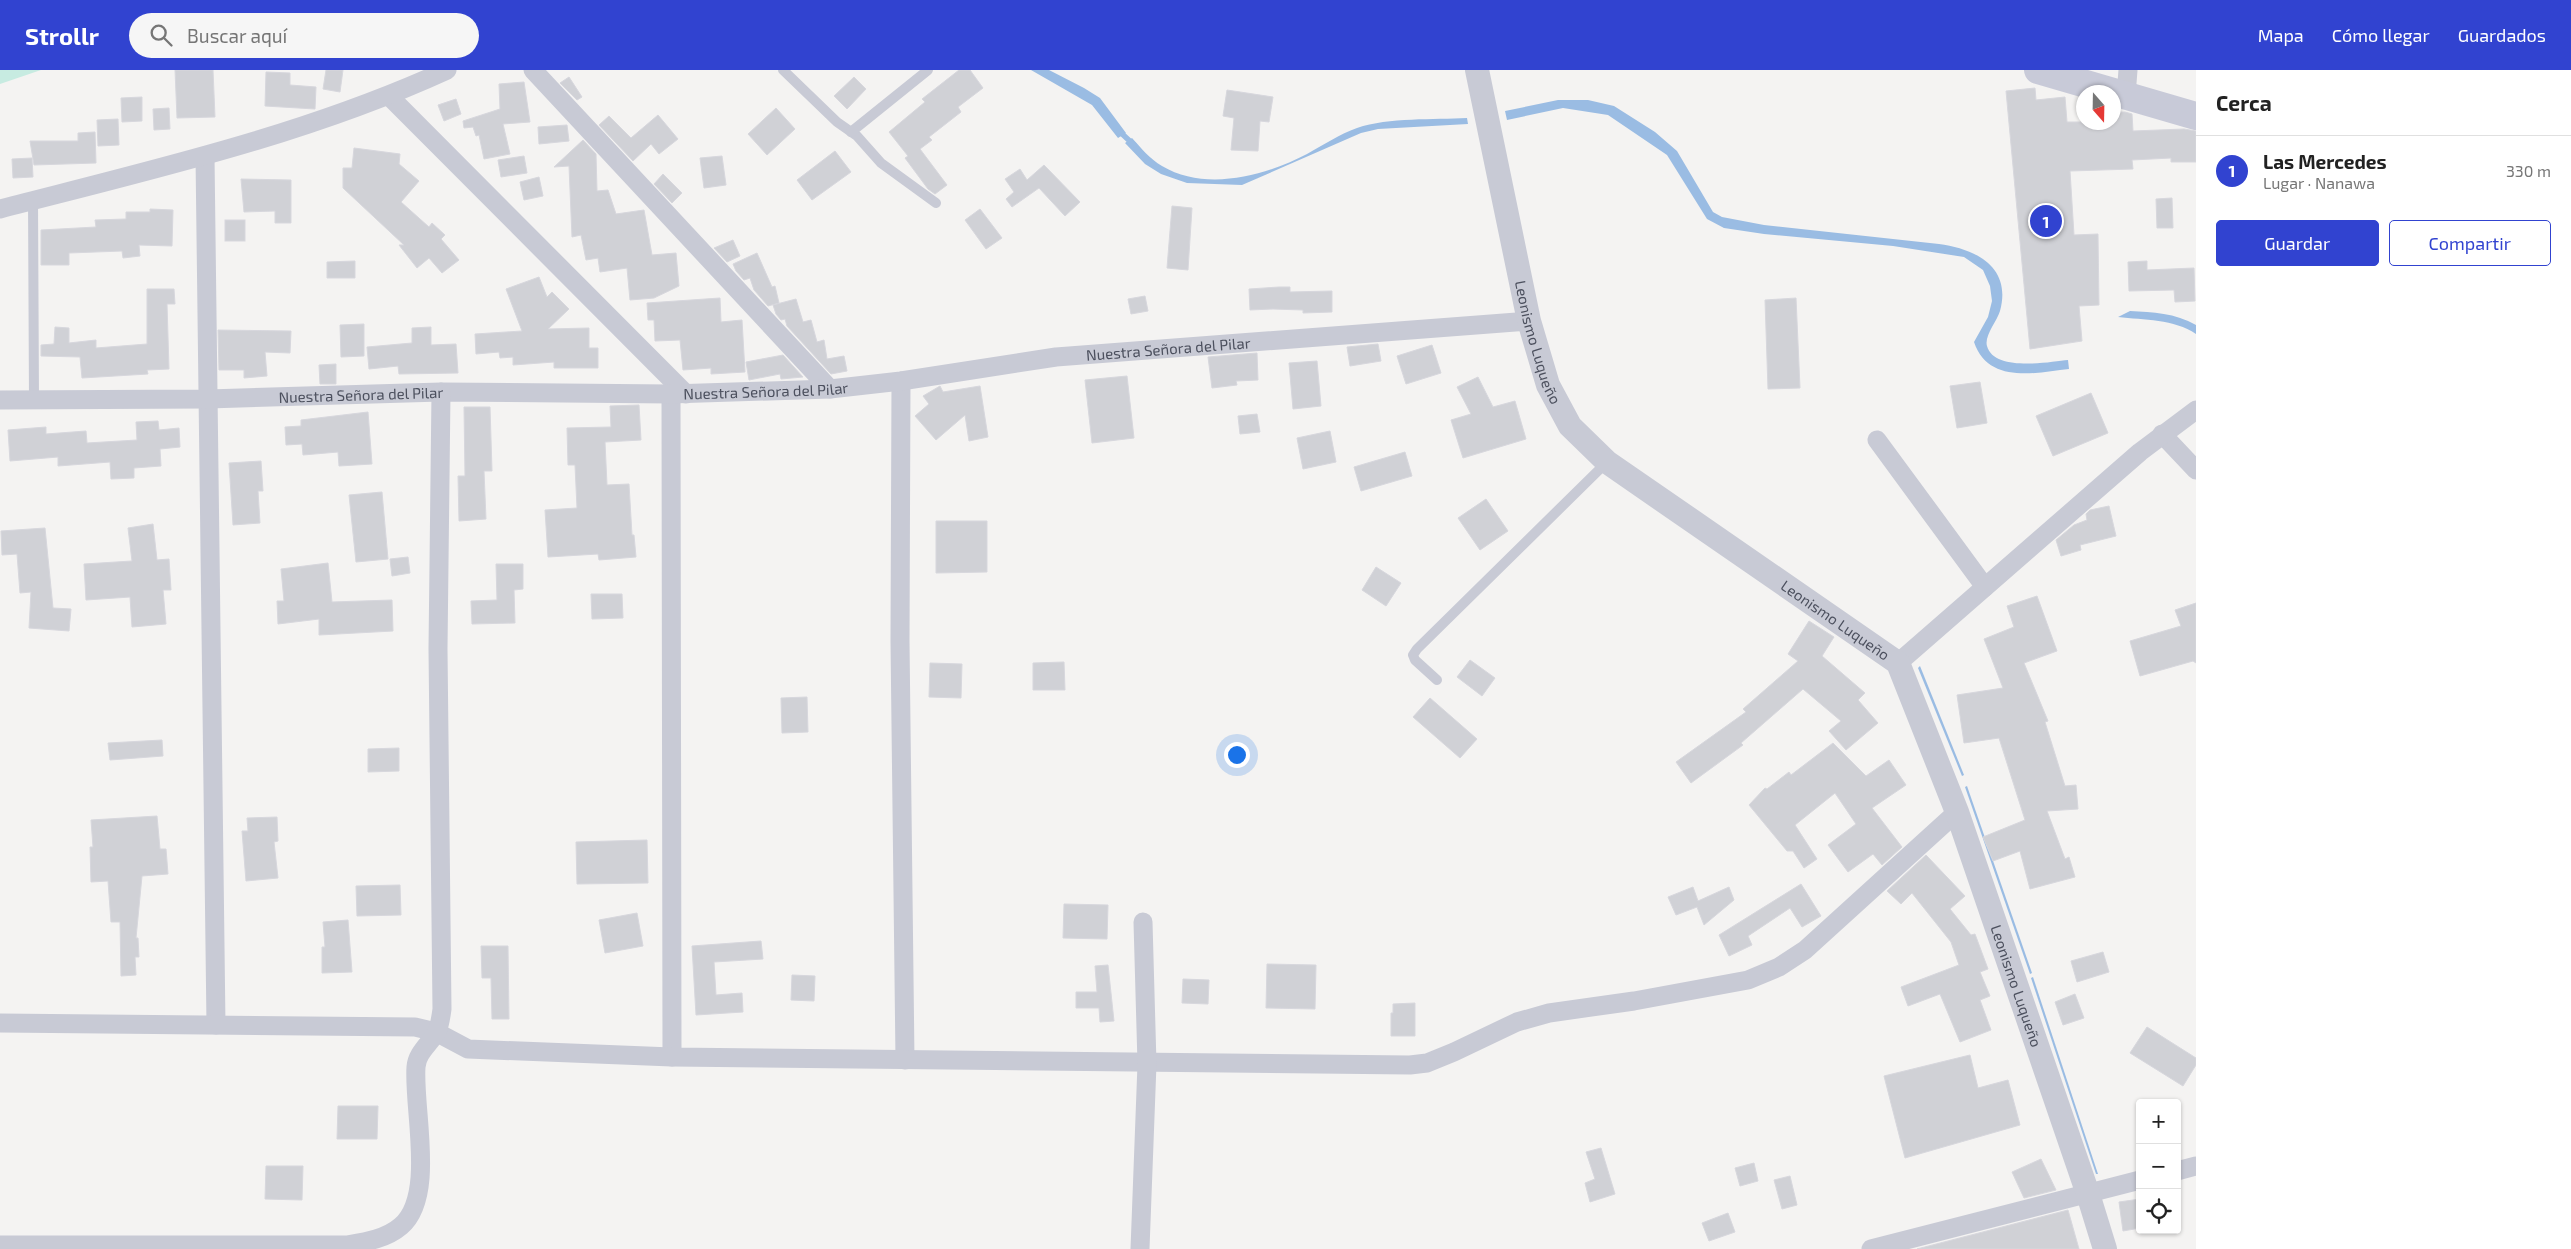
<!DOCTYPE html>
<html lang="es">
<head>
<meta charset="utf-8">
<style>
  :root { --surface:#fff; --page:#f6f6f6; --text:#222; --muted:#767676; --line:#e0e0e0; --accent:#3143d0 }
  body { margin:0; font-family:"Exo 2",sans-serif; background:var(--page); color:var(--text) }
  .controls { position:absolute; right:15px; bottom:15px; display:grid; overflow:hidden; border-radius:5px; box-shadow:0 1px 4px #0004 }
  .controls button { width:45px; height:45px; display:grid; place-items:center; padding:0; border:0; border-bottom:1px solid var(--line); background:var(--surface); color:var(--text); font:25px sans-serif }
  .compass { position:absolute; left:2076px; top:15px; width:45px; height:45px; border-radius:50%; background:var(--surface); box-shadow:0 1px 4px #0004; rotate:160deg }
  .you { position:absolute; left:1236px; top:684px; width:18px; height:18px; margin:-12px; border:4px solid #fff; border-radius:50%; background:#1a73e8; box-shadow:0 0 0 8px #1a73e833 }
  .badge { display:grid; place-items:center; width:32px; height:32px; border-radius:50%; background:var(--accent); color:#fff; font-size:16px; font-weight:700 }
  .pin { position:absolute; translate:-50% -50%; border:2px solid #fff; box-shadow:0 1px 5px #0006 }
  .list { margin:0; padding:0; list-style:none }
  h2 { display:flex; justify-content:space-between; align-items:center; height:65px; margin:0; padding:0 20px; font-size:21px }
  h2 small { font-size:16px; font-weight:400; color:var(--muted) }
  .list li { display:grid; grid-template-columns:32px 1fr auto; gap:15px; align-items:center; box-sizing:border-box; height:70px; padding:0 20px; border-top:1px solid var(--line) }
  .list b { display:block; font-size:19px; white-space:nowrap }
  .list p { margin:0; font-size:16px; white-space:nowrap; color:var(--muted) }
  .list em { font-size:16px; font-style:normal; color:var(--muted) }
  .actions { display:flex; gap:10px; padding:15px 20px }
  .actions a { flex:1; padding:11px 0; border:1px solid var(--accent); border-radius:5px; text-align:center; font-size:18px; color:var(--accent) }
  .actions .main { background:var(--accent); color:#fff }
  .icon { flex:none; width:28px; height:28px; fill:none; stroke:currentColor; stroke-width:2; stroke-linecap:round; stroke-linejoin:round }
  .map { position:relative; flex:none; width:2196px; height:1179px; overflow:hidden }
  header { display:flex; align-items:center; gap:30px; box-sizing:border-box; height:70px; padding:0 25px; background:var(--accent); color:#fff }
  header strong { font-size:24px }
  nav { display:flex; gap:28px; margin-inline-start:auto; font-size:18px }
  .search { width:350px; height:45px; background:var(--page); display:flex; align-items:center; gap:12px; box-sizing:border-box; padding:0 18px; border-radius:28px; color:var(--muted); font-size:19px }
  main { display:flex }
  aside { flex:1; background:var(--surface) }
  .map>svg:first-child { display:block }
  .green { fill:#c7ebe1 }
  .water { fill:#9abce3 }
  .pier { fill:#f4f3f2 }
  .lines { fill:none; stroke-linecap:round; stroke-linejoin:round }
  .stream { stroke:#9abce3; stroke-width:5.5 }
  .building { fill:#d0d1d6; stroke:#d7d7dd }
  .service { stroke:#c8cad5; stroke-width:10 }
  .minor { stroke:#c8cad5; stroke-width:19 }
  .tertiary { stroke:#c8cad5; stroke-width:24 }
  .secondary { stroke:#c8cad8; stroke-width:28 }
  .labels { text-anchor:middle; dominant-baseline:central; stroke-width:4; stroke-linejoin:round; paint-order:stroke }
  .street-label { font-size:15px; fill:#4c505e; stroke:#fff }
</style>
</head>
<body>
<header>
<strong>Strollr</strong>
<div class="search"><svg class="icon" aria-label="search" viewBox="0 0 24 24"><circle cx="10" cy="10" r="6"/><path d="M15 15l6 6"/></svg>Buscar aquí</div>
<nav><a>Mapa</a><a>Cómo llegar</a><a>Guardados</a></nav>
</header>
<main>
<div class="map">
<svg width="2196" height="1179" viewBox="0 0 2196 1179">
  <rect width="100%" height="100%" fill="#f4f3f2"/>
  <polygon class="green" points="0,0 41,0 0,14"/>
  <g class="water">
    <polygon points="1031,0 1049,0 1084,18 1100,28 1126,63 1118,68 1092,35"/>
    <path d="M1558,30h30l26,6 41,26 22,19 36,61 9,5 42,8 175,19c37,5 73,23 61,67 -3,10 -16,25 -13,35 7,26 62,16 81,14l1,9c-34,4 -81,15 -95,-27l14,-25 4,-16 -2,-15 -7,-16 -19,-13 -71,-11 -129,-12 -40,-6 -17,-9 -40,-64 -59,-40 -45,-7 -56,12 -2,-9z"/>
    <path d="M1467,48l1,6 -90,5 -17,4 -119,52 -55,-2 -26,-9 -16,-10 -20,-21 7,-5c9,10 18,21 30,28 44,26 103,10 145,-12 16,-9 33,-20 50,-26 32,-11 77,-8 110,-10z"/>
    <path d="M2130,241c23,1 45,2 66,14v9c-22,-15 -52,-14 -78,-17z"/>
    <polygon points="1920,596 1964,705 1962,706 1918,598"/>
    <polygon points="1967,716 2032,903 2030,904 1965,717"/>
    <polygon points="2033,907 2098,1104 2096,1104 2031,908"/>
  </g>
  <polygon class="pier" points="1499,19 1502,38 1497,41 1491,21"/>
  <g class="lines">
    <polyline class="stream" points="1119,61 1134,75"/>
  </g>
  <g class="building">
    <polygon points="175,0 213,0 215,47 177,48"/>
    <polygon points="326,0 343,0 340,22 323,19"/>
    <polygon points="959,0 970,0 983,18 958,37 961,42 929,67 932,70 920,79 947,115 935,124 928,119 905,88 908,86 889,62 925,32 922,29"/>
    <polygon points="266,2 290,3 290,15 316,17 315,39 265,36"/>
    <polygon points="569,7 582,27 577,30 560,13"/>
    <polygon points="854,7 866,19 847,39 834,26"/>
    <polygon points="524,12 530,52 503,54 510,84 484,89 479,65 476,66 473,57 464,58 463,51 500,39 499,14"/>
    <polygon points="2035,18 2036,30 2065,27 2067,52 2114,52 2114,42 2125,42 2132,44 2133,61 2184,59 2196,61 2196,92 2171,92 2171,88 2132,90 2133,99 2070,101 2074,165 2098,164 2099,235 2079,236 2082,271 2030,279 2006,21"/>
    <polygon points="1227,20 1273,27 1269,52 1260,51 1258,81 1231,80 1234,48 1223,46"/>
    <polygon points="142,27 142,51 122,52 121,28"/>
    <polygon points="456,29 461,44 444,51 438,35"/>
    <polygon points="169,38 170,59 154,60 153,39"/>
    <polygon points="776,38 795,59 767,85 748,64"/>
    <polygon points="658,45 678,69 659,84 651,74 633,91 599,55 609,46 631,68"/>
    <polygon points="118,49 119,75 98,76 97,50"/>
    <polygon points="567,55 569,71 539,74 538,57"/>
    <polygon points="95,62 96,93 34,95 30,71 78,71 78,63"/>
    <polygon points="583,70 596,84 597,121 608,120 616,144 644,140 652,185 676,183 679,216 654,228 630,230 627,198 600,202 598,188 586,190 581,165 572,167 569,96 554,97"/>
    <polygon points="354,78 400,84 399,94 419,111 401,132 429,157 432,153 445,165 441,169 459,190 442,203 429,188 417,198 399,175 404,175 343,118 343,98 352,98"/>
    <polygon points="835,81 851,102 812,130 797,110"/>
    <polygon points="524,86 527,103 501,107 498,90"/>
    <polygon points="722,86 726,115 704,118 700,88"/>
    <polygon points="32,88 33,107 13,108 12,89"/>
    <polygon points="1044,95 1080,132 1065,146 1039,118 1012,137 1006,129 1014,122 1005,109 1020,99 1027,110"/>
    <polygon points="663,104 682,123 672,133 654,114"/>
    <polygon points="539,107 543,126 524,130 520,112"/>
    <polygon points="241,109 291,110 291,153 275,153 275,141 244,142"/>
    <polygon points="2172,128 2173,158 2157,158 2156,129"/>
    <polygon points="1172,136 1192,138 1188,200 1167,198"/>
    <polygon points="150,139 173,140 172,176 139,175 140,186 123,188 122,181 69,183 69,195 41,195 41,160 96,157 95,150 126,149 126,142 150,142"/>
    <polygon points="980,139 1002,168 986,179 965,150"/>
    <rect x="225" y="150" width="20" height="21"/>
    <polygon points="733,170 740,186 727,192 714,178"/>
    <polygon points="757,183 772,217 775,216 779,233 768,236 754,220 750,208 744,210 736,201 733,194"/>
    <polygon points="355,191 355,208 327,208 327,192"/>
    <polygon points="2147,191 2147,200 2194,198 2195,231 2175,232 2174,220 2129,221 2128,192"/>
    <polygon points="539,207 547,227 552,222 569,239 548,259 589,258 589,278 598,278 598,298 554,298 554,292 513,295 513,287 500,288 499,282 476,284 475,264 522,261 506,219"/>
    <polygon points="1279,217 1290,217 1290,222 1332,221 1332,242 1303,243 1303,240 1273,239 1250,240 1249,219"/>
    <polygon points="147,219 174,219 175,234 167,234 169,299 147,300 148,304 82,308 80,287 41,286 41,275 54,274 55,257 69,258 69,273 96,270 96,278 147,274"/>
    <polygon points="1145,226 1148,241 1131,244 1128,229"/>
    <polygon points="720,228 721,252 742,250 745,302 711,304 711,298 683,300 680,270 655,271 654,250 648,250 647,233"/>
    <polygon points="1796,228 1800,318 1768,319 1765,230"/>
    <polygon points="796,229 803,252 811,250 817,272 824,270 827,289 844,286 847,301 831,304 787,256 785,249 781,250 776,244 773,235"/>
    <polygon points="364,254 364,286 341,287 340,255"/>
    <polygon points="431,257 431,275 456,274 458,303 399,304 398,296 369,299 367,277 412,273 412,258"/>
    <polygon points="218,260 291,261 290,283 265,282 267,306 244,308 244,300 219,300"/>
    <polygon points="1378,274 1381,291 1350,296 1347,277"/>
    <polygon points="1432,275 1441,303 1406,314 1397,286"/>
    <polygon points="1257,283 1258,310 1236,311 1237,315 1212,318 1208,287"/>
    <polygon points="783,285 803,307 781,309 780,304 749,310 746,292"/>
    <polygon points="1317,291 1321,336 1293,339 1289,293"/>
    <polygon points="336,294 336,314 320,314 319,295"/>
    <polygon points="1127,306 1134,368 1092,373 1085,310"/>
    <polygon points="1478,307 1493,337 1515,331 1526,369 1463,388 1451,350 1471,344 1457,317"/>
    <polygon points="1980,312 1987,353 1957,358 1950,316"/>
    <polygon points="940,316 943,322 980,316 988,367 969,371 965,345 936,370 915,346 929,334 923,326"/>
    <polygon points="2091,323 2108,363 2053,386 2036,346"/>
    <polygon points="639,335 641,370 605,372 607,415 629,414 632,465 634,465 636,487 599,490 598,484 548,487 545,440 577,438 575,395 568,395 567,358 611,357 610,336"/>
    <polygon points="464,337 490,337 492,401 484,401 486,449 459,451 458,406 465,406"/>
    <polygon points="368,342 372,394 339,396 338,382 303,385 302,374 286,375 285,357 301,356 301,350"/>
    <polygon points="1257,344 1260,362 1240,364 1238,346"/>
    <polygon points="158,351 159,360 179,358 180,377 160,379 161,396 134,398 134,408 111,409 110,392 58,396 58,387 10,391 8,360 46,357 46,364 86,361 87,373 137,370 136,352"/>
    <polygon points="1330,361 1336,392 1303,399 1297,368"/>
    <polygon points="1405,382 1412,406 1361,421 1354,397"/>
    <polygon points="261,391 263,421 258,421 260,453 233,455 229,393"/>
    <polygon points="382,422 388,489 356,492 349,425"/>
    <polygon points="1486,429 1508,461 1480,480 1458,448"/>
    <polygon points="2109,436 2116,466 2080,475 2081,480 2061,486 2056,470 2074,455 2087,450 2086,444 2090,440"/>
    <polygon points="936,451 987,451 987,502 936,503"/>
    <polygon points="153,454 157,490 169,489 171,520 163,520 166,554 132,557 130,527 86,530 84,494 132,491 128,458"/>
    <polygon points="45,458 53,538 71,539 69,561 29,558 31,522 20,523 17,484 2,485 1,461"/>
    <polygon points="408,487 410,503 392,506 390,489"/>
    <polygon points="328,493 332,532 392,530 393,561 319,565 319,549 278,554 277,531 284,531 281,499"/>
    <polygon points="496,494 523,494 523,519 514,520 515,553 472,554 471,531 497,530"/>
    <polygon points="1376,497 1401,513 1386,536 1362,520"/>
    <polygon points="591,524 622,524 623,548 592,549"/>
    <polygon points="2037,526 2057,581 2024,593 2048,651 2045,652 2065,716 2076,715 2078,739 2047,741 2065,789 2069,787 2075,807 2030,819 2020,781 1993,791 1983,767 2025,750 1999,668 1964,673 1957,625 2003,618 1984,569 2014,557 2007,536"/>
    <polygon points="2196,533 2196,593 2193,591 2140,606 2130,571 2181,556 2175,540"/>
    <polygon points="1809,551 1834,567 1822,586 1865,623 1858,630 1878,653 1846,680 1829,661 1841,651 1803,619 1741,673 1743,675 1691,713 1676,692 1746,642 1743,639 1798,591 1788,584"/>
    <polygon points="1470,590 1495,608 1482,626 1457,607"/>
    <polygon points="1064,592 1065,620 1033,620 1033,593"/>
    <polygon points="930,593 962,594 961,628 929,627"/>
    <polygon points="807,627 808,662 782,663 781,628"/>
    <polygon points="1430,628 1477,669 1460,688 1413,647"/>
    <polygon points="162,670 163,686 110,690 108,673"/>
    <polygon points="1833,673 1866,706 1889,690 1906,715 1872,738 1902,777 1882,795 1873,784 1848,802 1828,775 1856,754 1835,723 1795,755 1817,789 1804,798 1793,781 1787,781 1749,735 1765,718 1767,719 1789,702 1791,705"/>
    <polygon points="399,678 399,701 368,702 368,679"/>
    <polygon points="157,746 160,779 166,779 168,804 142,806 136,868 138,868 139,887 135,887 136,905 121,906 120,852 111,852 108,811 91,812 90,777 93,777 91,750"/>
    <polygon points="277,747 278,771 274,772 278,808 246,811 242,761 248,761 247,748"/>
    <polygon points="647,770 648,813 577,814 576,772"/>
    <polygon points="1926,785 1965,826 1950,839 1971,865 1975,864 1988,899 1980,902 1990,926 1980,930 1991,960 1960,972 1940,924 1908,936 1901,917 1959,895 1951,872 1912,823 1901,834 1887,821"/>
    <polygon points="1801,814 1821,846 1802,857 1790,838 1748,866 1752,875 1729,886 1719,865"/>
    <polygon points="400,815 401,845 357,846 356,816"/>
    <polygon points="1693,817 1698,831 1729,817 1734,830 1704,855 1697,837 1676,845 1668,827"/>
    <polygon points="1064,834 1108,835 1107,869 1063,868"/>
    <polygon points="637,843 643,876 605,883 599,850"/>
    <polygon points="348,850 352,902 322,903 322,877 325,877 323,852"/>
    <polygon points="761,871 763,889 714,892 716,925 742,923 743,942 696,945 692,876"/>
    <polygon points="481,876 508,876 509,949 492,949 491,908 482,908"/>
    <polygon points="2103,882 2109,902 2077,912 2071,891"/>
    <polygon points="1267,894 1316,895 1315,939 1266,938"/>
    <polygon points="1108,895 1114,951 1100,952 1099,938 1076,938 1076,922 1097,922 1095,896"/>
    <polygon points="792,905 815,906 814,931 791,930"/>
    <polygon points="1183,909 1209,910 1208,934 1182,933"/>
    <polygon points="2075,924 2084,948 2063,955 2055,932"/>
    <polygon points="1415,933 1415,966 1391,966 1391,943 1393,943 1393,934"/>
    <polygon points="2147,957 2196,988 2196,995 2183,1016 2130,983"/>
    <polygon points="1970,985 1978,1018 2008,1010 2020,1055 1905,1088 1884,1006"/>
    <polygon points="338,1036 378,1036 377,1069 337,1069"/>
    <polygon points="1601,1078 1615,1124 1590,1132 1585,1113 1595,1109 1586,1082"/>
    <polygon points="2041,1089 2056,1120 2024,1128 2012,1102"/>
    <polygon points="1754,1093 1758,1111 1740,1116 1735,1098"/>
    <polygon points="266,1096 303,1096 302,1130 265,1129"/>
    <polygon points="1790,1106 1797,1135 1782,1139 1774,1110"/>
    <polygon points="2140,1129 2140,1158 2123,1161 2119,1132"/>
    <polygon points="2068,1140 2079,1179 1917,1179"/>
    <polygon points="1728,1143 1735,1162 1709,1171 1702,1153"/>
  </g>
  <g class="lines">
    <g class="service">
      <polyline points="783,0 837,52 857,66 881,93 936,133"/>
      <polyline points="851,62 928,0"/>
      <polyline points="33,130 34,329"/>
      <polyline points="1437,610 1415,590 1413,585 1417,579 1607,392"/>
    </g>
    <g class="minor">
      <polyline points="533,0 830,319"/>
      <polyline points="389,26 686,324"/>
      <polyline points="2126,26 2128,0"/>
      <polyline points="205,86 216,955"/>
      <path d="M0,139c151,-39 305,-74 447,-139"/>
      <polyline points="901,311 900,571 905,990"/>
      <polyline points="671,324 672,987"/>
      <path id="s1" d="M0,330l208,-1 233,-7 230,2 159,-5 71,-8 155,-24 473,-36"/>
      <polyline points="2162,364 2196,400"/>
      <polyline points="1877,370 1985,517"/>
      <polyline points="1898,593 2140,382 2196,340"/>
      <polyline points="0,953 415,957 436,962 468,979 672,987 1410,995 1427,993 1454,982 1517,952 1549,943 1634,931 1748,910 1779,897 1805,880 1957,742"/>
      <polyline points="2177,1101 2196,1096"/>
      <path d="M0,1175h347c18,-3 39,-6 54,-19 35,-30 12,-117 15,-159 1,-15 15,-24 21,-36 3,-6 4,-15 5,-22l-4,-360 3,-257"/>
      <polyline points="1140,1179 1147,994 1143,852"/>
      <polyline points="1871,1179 2140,1110"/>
    </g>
    <path class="tertiary" id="s2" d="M1477,0l52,251 19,64 22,41 37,36 291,201 59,149 131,382 17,55"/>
    <polyline class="secondary" points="2038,0 2196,46"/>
  </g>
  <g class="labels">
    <g class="street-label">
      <text stroke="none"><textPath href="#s2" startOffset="279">Leonismo Luqueño</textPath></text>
      <text stroke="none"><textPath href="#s1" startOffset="1171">Nuestra Señora del Pilar</textPath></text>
      <text stroke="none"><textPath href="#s1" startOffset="766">Nuestra Señora del Pilar</textPath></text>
      <text stroke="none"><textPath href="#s1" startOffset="361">Nuestra Señora del Pilar</textPath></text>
      <text stroke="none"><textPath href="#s2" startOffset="699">Leonismo Luqueño</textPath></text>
      <text stroke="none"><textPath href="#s2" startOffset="1119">Leonismo Luqueño</textPath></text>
    </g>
  </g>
</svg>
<div class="controls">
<button>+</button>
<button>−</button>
<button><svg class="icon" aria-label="locate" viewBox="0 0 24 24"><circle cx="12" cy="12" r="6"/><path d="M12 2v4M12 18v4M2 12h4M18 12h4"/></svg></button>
</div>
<svg class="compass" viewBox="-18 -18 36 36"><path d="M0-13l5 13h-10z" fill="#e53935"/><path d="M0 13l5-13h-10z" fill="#767676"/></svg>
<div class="you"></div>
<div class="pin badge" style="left:2046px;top:151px">1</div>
</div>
<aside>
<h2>Cerca<small></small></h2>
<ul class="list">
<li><span class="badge">1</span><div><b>Las Mercedes</b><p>Lugar · Nanawa</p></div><em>330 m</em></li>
</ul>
<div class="actions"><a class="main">Guardar</a><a>Compartir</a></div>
</aside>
</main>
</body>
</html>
